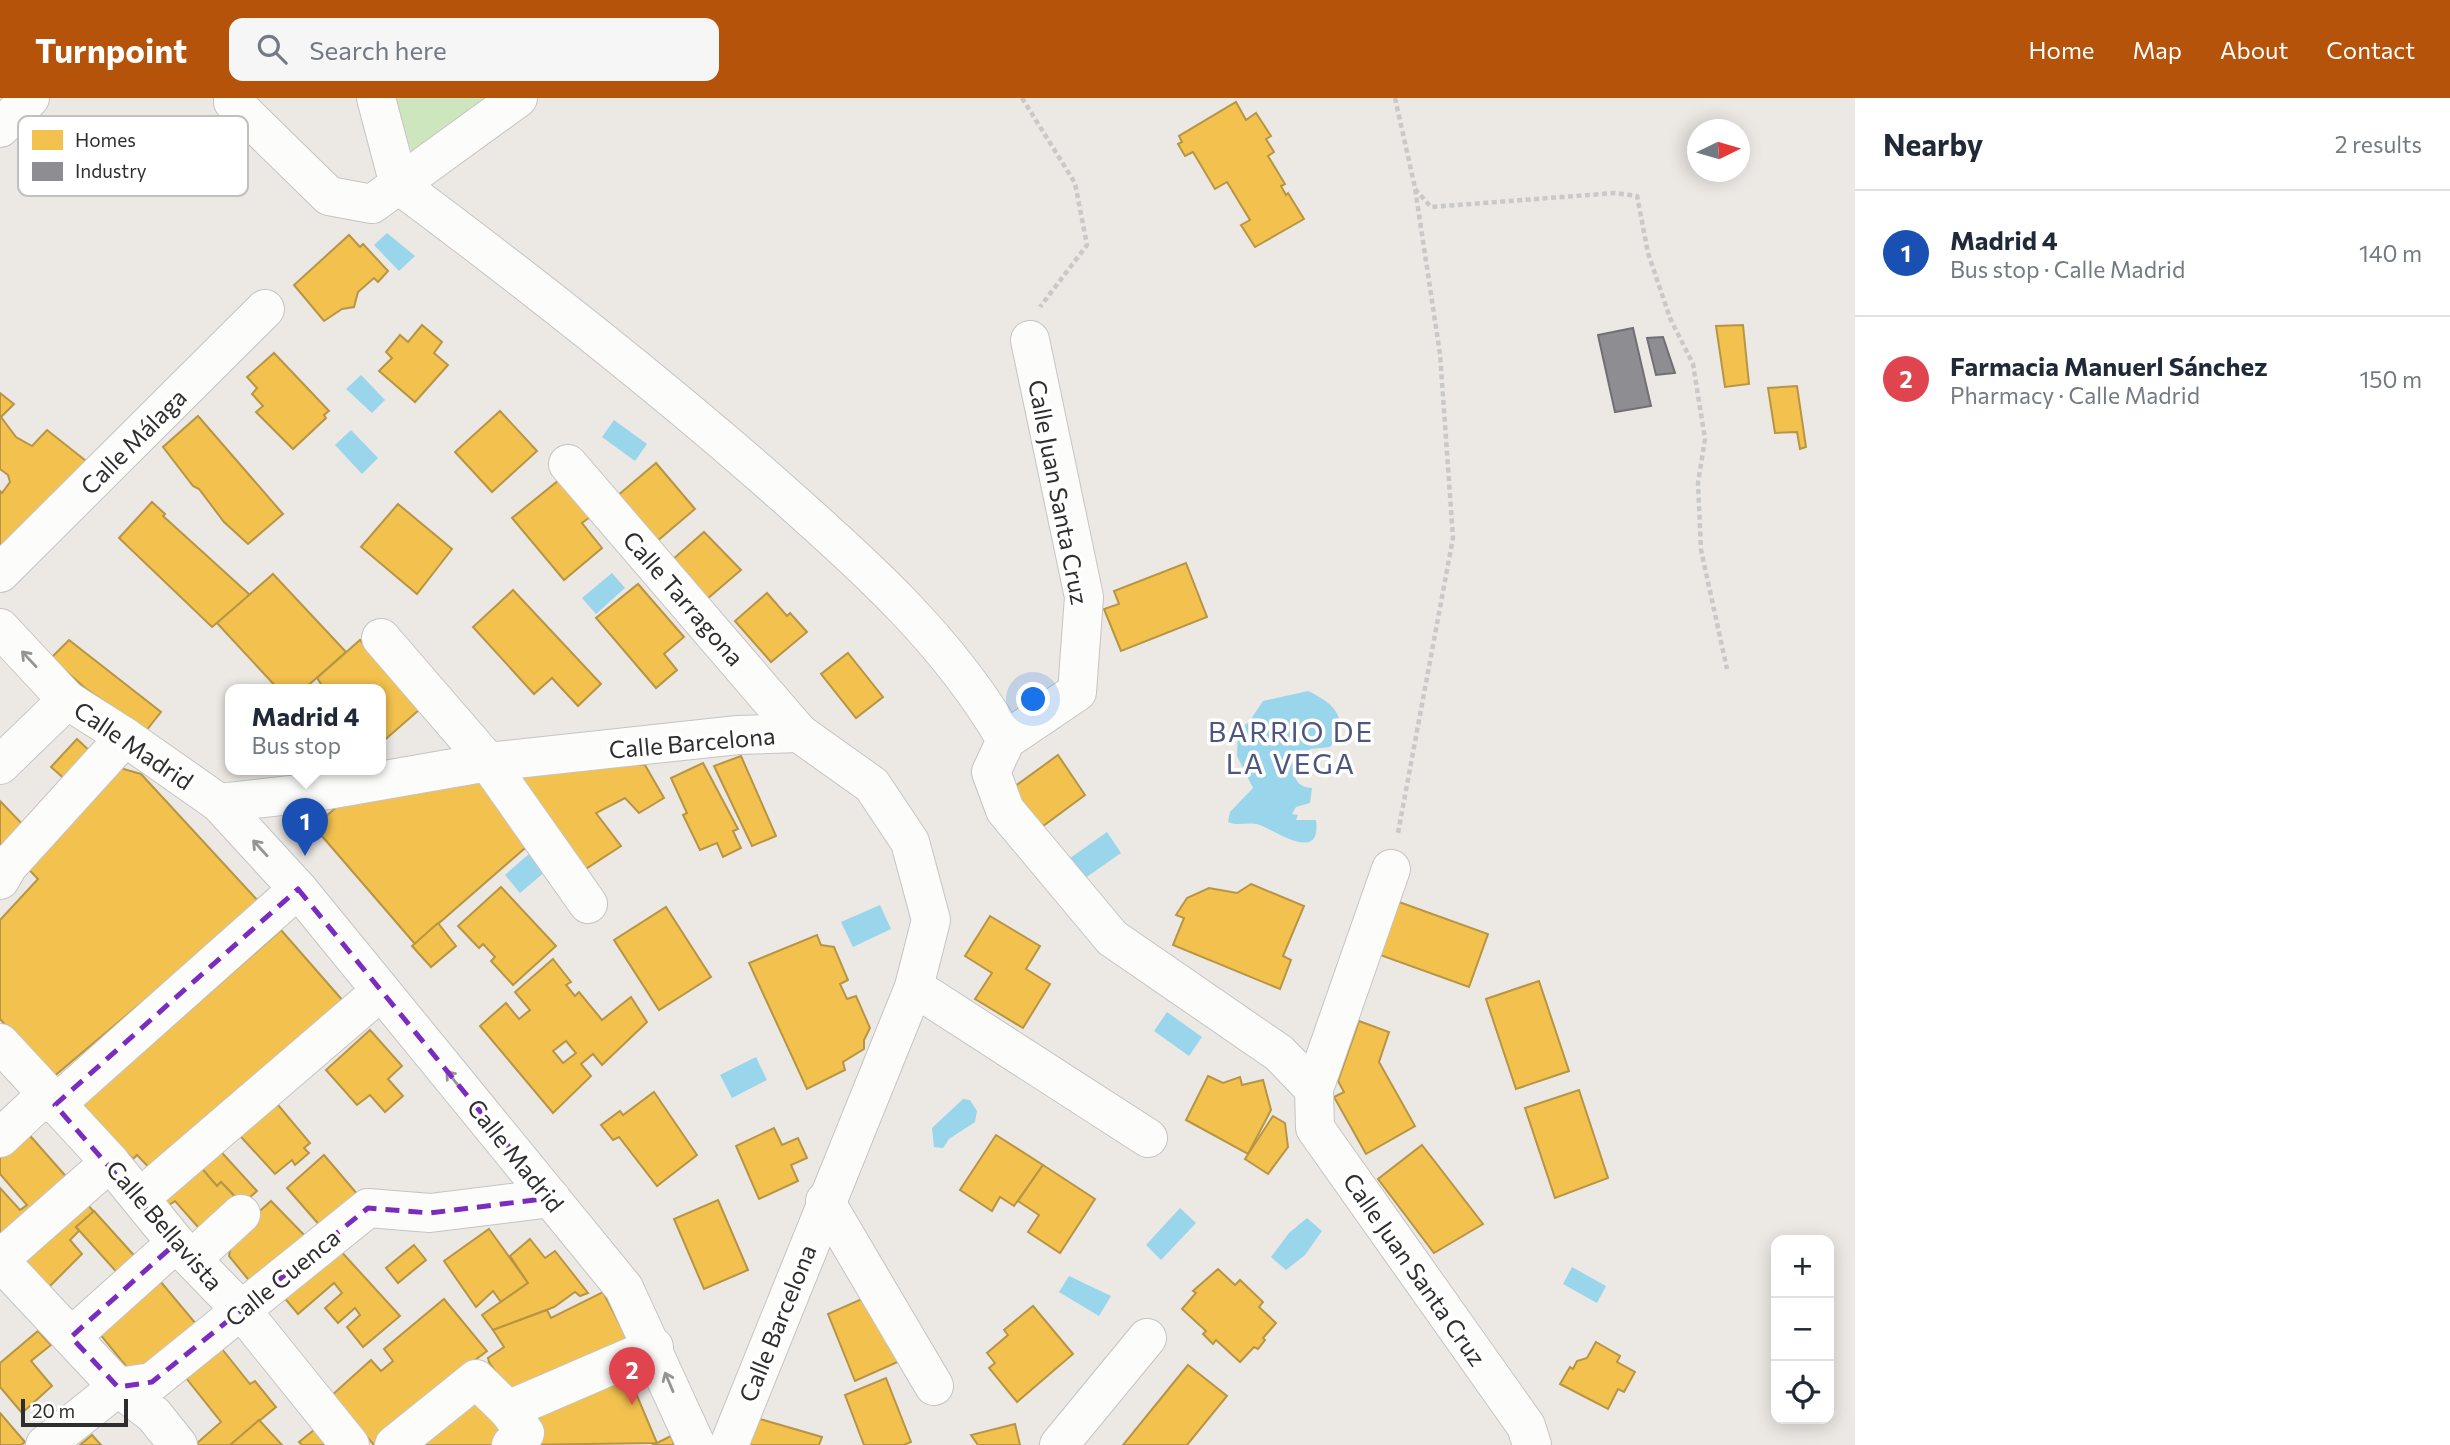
<!DOCTYPE html>
<html lang="en">
<head>
<meta charset="utf-8">
<style>
  :root { --surface:#fff; --page:#f6f6f7; --text:#1f2937; --muted:#747a83; --line:#e0e1e3; --accent:#b45309 }
  body { margin:0; font-family:Commissioner,sans-serif; background:var(--page); color:var(--text) }
  .controls { position:absolute; right:21px; bottom:21px; display:grid; overflow:hidden; border-radius:14px; box-shadow:0 4px 18px #0003 }
  .controls button { width:63px; height:63px; display:grid; place-items:center; padding:0; border:0; border-bottom:2px solid var(--line); background:var(--surface); color:var(--text); font:35px sans-serif }
  .compass { position:absolute; left:1687px; top:21px; width:63px; height:63px; border-radius:50%; background:var(--surface); box-shadow:0 4px 18px #0003; rotate:85deg }
  .scale { position:absolute; left:21px; bottom:18px; width:107px; box-sizing:border-box; padding-left:7px; border:4px solid #2e2e2e; border-top:0; font-size:19px; line-height:24px; white-space:nowrap; color:#2e2e2e; -webkit-text-stroke:5px #fff; paint-order:stroke }
  .you { position:absolute; left:1034px; top:602px; width:24px; height:24px; margin:-18px; border:5px solid #fff; border-radius:50%; background:#1a73e8; box-shadow:0 0 0 10px #1a73e833 }
  .badge { display:grid; place-items:center; width:46px; height:46px; border-radius:50%; background:var(--accent); color:#fff; font-size:23px; font-weight:700 }
  .pin { position:absolute; translate:-50% -58px; filter:drop-shadow(0 2px 4px #0008) }
  .pin::after { content:''; position:absolute; top:37px; width:24px; height:21px; background:inherit; clip-path:polygon(0 0,100% 0,50% 100%) }
  .popup { position:absolute; left:225px; top:586px; width:161px; height:91px; box-sizing:border-box; display:grid; place-content:center; border-radius:14px; background:var(--surface); filter:drop-shadow(0 2px 5px #0005); font-size:23px; white-space:nowrap; color:var(--muted) }
  .popup b { font-size:26px; color:var(--text) }
  .popup::after { content:''; position:absolute; left:50%; top:100%; margin-left:-14px; border:14px solid transparent; border-top-color:var(--surface) }
  .list { margin:0; padding:0; list-style:none }
  h2 { display:flex; justify-content:space-between; align-items:center; height:91px; margin:0; padding:0 28px; font-size:30px }
  h2 small { font-size:23px; font-weight:400; color:var(--muted) }
  .list li { display:grid; grid-template-columns:46px 1fr auto; gap:21px; align-items:center; box-sizing:border-box; height:126px; padding:0 28px; border-top:2px solid var(--line) }
  .list b { display:block; font-size:26px; white-space:nowrap }
  .list p { margin:0; font-size:23px; white-space:nowrap; color:var(--muted) }
  .list em { font-size:23px; font-style:normal; color:var(--muted) }
  .icon { flex:none; width:38px; height:38px; fill:none; stroke:currentColor; stroke-width:2; stroke-linecap:round; stroke-linejoin:round }
  .map { position:relative; flex:none; width:1855px; height:1347px; overflow:hidden }
  header { display:flex; align-items:center; gap:42px; box-sizing:border-box; height:98px; padding:0 35px; background:var(--accent); color:#fff }
  header strong { font-size:33px }
  nav { display:flex; gap:38px; margin-inline-start:auto; font-size:24px }
  .search { width:490px; height:63px; background:var(--page); display:flex; align-items:center; gap:18px; box-sizing:border-box; padding:0 24px; border-radius:14px; color:var(--muted); font-size:26px }
  main { display:flex }
  aside { flex:1; background:var(--surface) }
  .map>svg:first-child { display:block }
  .green { fill:#cee6be }
  .water { fill:#99d6ec }
  .homes { fill:#f2c14e; stroke:#b79544; stroke-width:2; fill-rule:evenodd }
  .industry { fill:#8d8d92; stroke:#707074; stroke-width:2 }
  .lines { fill:none; stroke-linecap:round; stroke-linejoin:round }
  .minor-casing { stroke:#c5c4c5; stroke-width:40 }
  .path { stroke:#c9c9c8; stroke-width:4.5; stroke-dasharray:5 3.5; stroke-linecap:butt }
  .minor { stroke:#fcfcfb; stroke-width:38 }
  .oneway { stroke:#959594 }
  .marked { fill:none; stroke:#7b2cbf; stroke-width:5; stroke-dasharray:14 9; stroke-linejoin:round }
  .labels { text-anchor:middle; dominant-baseline:central; stroke-width:7; stroke-linejoin:round; paint-order:stroke }
  .street-label { font-size:24px; fill:#2e2e2e; stroke:#fff }
  .quarter-label { font-size:28px; letter-spacing:2px; fill:#4d5680; stroke:#fff }
  .key { fill:#fff; stroke:#c0c0c0; stroke-width:2 }
  .key-label { font-size:19px; fill:#2e2e2e }
</style>
</head>
<body>
<header>
<strong>Turnpoint</strong>
<div class="search"><svg class="icon" aria-label="search" viewBox="0 0 24 24"><circle cx="10" cy="10" r="6"/><path d="M15 15l6 6"/></svg>Search here</div>
<nav><a>Home</a><a>Map</a><a>About</a><a>Contact</a></nav>
</header>
<main>
<div class="map">
<svg width="1855" height="1347" viewBox="0 0 1855 1347">
  <rect width="100%" height="100%" fill="#ece8e4"/>
  <polygon class="green" points="393,0 486,0 414,60"/>
  <g class="water">
    <polygon points="387,135 415,158 399,173 374,147"/>
    <polygon points="361,277 385,302 372,315 346,291"/>
    <polygon points="614,322 647,346 635,363 602,339"/>
    <polygon points="351,332 378,360 362,376 335,347"/>
    <polygon points="612,475 625,490 596,516 582,500"/>
    <path d="M1308,593c26,12 44,29 22,56l-19,2 -19,9c1,16 2,29 20,30l-2,15 -14,4 -4,7 6,1 -2,5h20c6,44 -40,11 -56,5 -12,-4 -21,2 -32,-3l2,-10 23,-24 -16,-32 1,-26 11,-8 14,-21z"/>
    <polygon points="1107,734 1121,755 1081,783 1066,763"/>
    <polygon points="530,755 546,773 520,795 505,777"/>
    <polygon points="880,807 891,831 853,849 841,824"/>
    <polygon points="1167,914 1202,939 1189,958 1154,933"/>
    <polygon points="756,959 767,982 732,1000 720,977"/>
    <polygon points="963,1001 970,1002 977,1013 975,1024 949,1041 943,1050 934,1049 932,1030"/>
    <polygon points="1180,1110 1196,1125 1161,1162 1146,1147"/>
    <polygon points="1307,1120 1322,1133 1305,1157 1286,1172 1271,1159 1289,1135"/>
    <polygon points="1572,1169 1606,1188 1597,1205 1563,1186"/>
    <polygon points="1069,1178 1111,1198 1099,1218 1059,1194"/>
  </g>
  <g class="homes">
    <polygon points="1236,4 1246,22 1256,15 1271,38 1266,41 1274,54 1268,58 1285,86 1281,88 1286,97 1288,95 1304,121 1255,149 1241,127 1250,122 1227,84 1215,91 1193,54 1185,58 1178,46 1182,44 1179,38"/>
    <polygon points="349,137 360,149 363,146 388,173 378,184 374,180 358,194 354,209 342,211 324,223 294,187"/>
    <polygon points="422,227 442,244 434,255 448,267 415,304 379,273 392,260 386,254 400,237 408,244"/>
    <polygon points="1743,227 1749,286 1725,289 1716,228"/>
    <polygon points="274,255 329,313 324,317 326,320 293,351 256,314 263,308 252,296 257,290 247,279"/>
    <polygon points="1797,288 1806,349 1800,351 1797,334 1775,335 1768,290"/>
    <polygon points="0,295 14,306 1,319 16,339 32,348 47,332 90,366 0,461 0,393 2,395 10,384 8,377 0,371"/>
    <polygon points="500,313 537,353 492,394 455,354"/>
    <polygon points="198,318 283,416 248,446 224,424 199,391 193,388 163,349"/>
    <polygon points="656,365 695,411 656,444 617,398"/>
    <polygon points="559,382 590,419 582,425 602,450 564,482 512,420"/>
    <polygon points="152,404 165,416 163,418 250,497 212,529 119,440"/>
    <polygon points="398,406 452,451 417,496 361,449"/>
    <polygon points="704,434 741,472 707,501 672,462"/>
    <polygon points="1186,465 1207,519 1121,553 1104,511 1119,506 1114,493"/>
    <polygon points="273,476 346,554 303,592 279,592 217,525"/>
    <polygon points="638,486 684,539 664,556 677,572 656,590 596,520"/>
    <polygon points="513,492 601,586 578,608 552,580 534,596 473,529"/>
    <polygon points="767,495 787,518 790,515 807,534 771,564 735,523"/>
    <polygon points="69,542 161,614 146,633 85,590 51,560"/>
    <polygon points="360,542 419,612 380,646 380,592 325,592 317,580"/>
    <polygon points="848,555 883,599 856,620 821,576"/>
    <polygon points="77,641 93,656 68,684 51,669"/>
    <polygon points="1058,657 1085,697 1035,734 1007,694"/>
    <polygon points="741,658 776,738 752,748 714,668"/>
    <polygon points="703,665 738,731 733,733 741,750 723,759 717,745 700,752 683,717 687,715 671,680"/>
    <polygon points="601,666 645,667 664,700 639,715 625,700 596,715 621,748 581,774 517,677"/>
    <polygon points="120,670 141,676 260,805 52,980 0,921 0,822 38,781 18,760"/>
    <polygon points="490,679 532,744 415,846 315,730 317,726 354,694"/>
    <polygon points="0,703 27,731 0,758"/>
    <polygon points="1251,786 1304,808 1283,858 1291,862 1280,891 1173,847 1184,820 1176,817 1187,800 1209,790 1237,795"/>
    <polygon points="501,789 556,848 513,887 491,863 495,859 483,846 479,850 458,828"/>
    <polygon points="1399,804 1488,836 1469,889 1380,857"/>
    <polygon points="666,809 711,879 659,912 614,842"/>
    <polygon points="990,818 1040,848 1026,871 1050,886 1023,930 975,901 992,875 965,858"/>
    <polygon points="438,825 456,848 431,869 412,848"/>
    <polygon points="281,832 351,912 159,1080 137,1057 133,1061 80,1009"/>
    <polygon points="817,837 821,847 834,849 848,882 840,886 847,901 856,898 870,930 864,942 864,951 843,964 845,972 807,991 749,865"/>
    <path d="M553,861l18,23 -5,3 9,11 4,-4 23,28 29,-23 16,25 -45,43 -9,-11 -12,10 10,12 -38,37 -73,-87 26,-23 13,16 11,-9 -15,-18zM566,943l10,12 -13,10 -10,-12z"/>
    <polygon points="1539,883 1569,973 1516,991 1486,901"/>
    <polygon points="1359,923 1389,934 1379,964 1415,1028 1366,1056 1334,999 1344,994 1338,983"/>
    <polygon points="370,932 402,968 388,981 403,998 385,1014 370,997 357,1007 326,972"/>
    <polygon points="1208,978 1223,985 1240,979 1242,987 1263,982 1271,1012 1248,1056 1186,1022"/>
    <polygon points="1579,992 1608,1080 1555,1100 1525,1010"/>
    <polygon points="654,994 697,1057 657,1088 619,1039 613,1042 601,1027 620,1013 623,1017"/>
    <polygon points="268,995 310,1045 304,1050 309,1055 295,1067 292,1062 275,1076 231,1028"/>
    <polygon points="1273,1018 1285,1025 1288,1049 1268,1076 1245,1061"/>
    <polygon points="774,1030 782,1047 798,1040 807,1060 791,1067 798,1083 759,1101 736,1048"/>
    <polygon points="25,1032 78,1092 12,1149 0,1135 0,1090 20,1112 27,1107 0,1076 0,1055"/>
    <polygon points="996,1037 1043,1067 1014,1108 1000,1099 992,1113 960,1092"/>
    <polygon points="213,1045 257,1093 242,1106 221,1084 217,1088 194,1062"/>
    <polygon points="1422,1047 1483,1126 1434,1155 1378,1081"/>
    <polygon points="324,1057 358,1097 322,1130 287,1090"/>
    <polygon points="191,1058 217,1088 221,1084 242,1106 206,1138 175,1103 165,1110 151,1093"/>
    <polygon points="1043,1067 1095,1101 1060,1155 1028,1134 1039,1117 1018,1103"/>
    <polygon points="80,1098 94,1114 76,1129 79,1133 70,1142 82,1156 48,1190 17,1156"/>
    <polygon points="718,1102 748,1172 704,1191 674,1121"/>
    <polygon points="271,1103 309,1142 252,1186 229,1158 233,1137"/>
    <polygon points="94,1113 140,1164 122,1180 76,1129"/>
    <polygon points="489,1131 528,1185 501,1204 493,1193 476,1209 444,1163"/>
    <polygon points="530,1141 545,1160 555,1153 588,1195 580,1198 575,1194 554,1209 493,1232 482,1217 528,1185 510,1158"/>
    <polygon points="414,1147 426,1162 398,1185 386,1170"/>
    <polygon points="338,1150 400,1218 363,1249 347,1229 360,1217 355,1210 338,1225 325,1210 342,1195 334,1185 298,1216 282,1197"/>
    <polygon points="1218,1171 1235,1187 1240,1182 1263,1204 1259,1209 1276,1225 1263,1240 1265,1242 1258,1251 1254,1249 1240,1264 1216,1242 1213,1246 1203,1236 1206,1233 1182,1211 1196,1195 1193,1193"/>
    <polygon points="155,1177 202,1233 140,1277 130,1273 94,1229"/>
    <polygon points="603,1194 631,1248 513,1300 489,1264 488,1260 504,1249 493,1232 547,1212 551,1220"/>
    <polygon points="864,1200 902,1262 855,1283 828,1216"/>
    <polygon points="444,1201 487,1253 451,1280 374,1347 331,1298 371,1262 381,1273 393,1263 384,1251"/>
    <polygon points="1033,1208 1073,1256 1017,1304 989,1270 995,1265 987,1255 1008,1237 1004,1232"/>
    <polygon points="38,1233 51,1247 31,1263 52,1288 22,1315 0,1289 0,1265"/>
    <polygon points="1596,1244 1620,1258 1617,1264 1635,1274 1624,1294 1618,1291 1608,1311 1560,1286 1570,1269 1573,1271 1577,1263 1587,1260"/>
    <polygon points="222,1251 250,1286 255,1283 276,1309 230,1347 195,1347 221,1324 186,1280"/>
    <polygon points="624,1267 657,1345 519,1347 531,1310"/>
    <polygon points="1188,1267 1227,1298 1187,1347 1123,1347"/>
    <polygon points="886,1280 911,1344 904,1347 864,1347 845,1297"/>
    <polygon points="478,1298 497,1321 504,1347 406,1347"/>
    <polygon points="0,1315 25,1344 21,1347 0,1347"/>
    <polygon points="753,1319 822,1339 819,1347 743,1347"/>
    <polygon points="259,1322 282,1347 230,1347 236,1342"/>
    <polygon points="1015,1326 1020,1347 978,1347 971,1337"/>
    <polygon points="319,1328 335,1347 302,1347 299,1344"/>
    <polygon points="92,1337 101,1347 80,1347"/>
    <polygon points="671,1338 674,1347 652,1347 657,1345"/>
  </g>
  <g class="industry">
    <polygon points="1633,230 1651,308 1615,314 1598,237"/>
    <polygon points="1663,239 1675,275 1656,277 1647,240"/>
  </g>
  <g class="lines">
    <defs>
      <g id="minor">
        <polyline points="233,0 233,4 329,98 372,106 518,0"/>
        <polyline points="376,0 399,87"/>
        <polyline points="0,30 30,0"/>
        <path d="M399,87c130,97 258,197 380,305 85,75 170,151 227,250"/>
        <polyline points="1030,242 1084,499 1077,594 1006,642 991,674 1005,712 1112,840 1279,955 1314,991"/>
        <polyline points="568,366 799,635"/>
        <polyline points="0,475 265,211"/>
        <polyline points="0,530 67,602 125,639 219,705 298,791 624,1190 696,1347"/>
        <polyline points="381,540 488,664 588,806"/>
        <polyline points="0,667 67,602"/>
        <polyline points="219,705 316,694 488,664 738,637 799,635 872,687 910,744 931,822 914,889 729,1347"/>
        <polyline points="1391,771 1314,991 1315,1030 1526,1328 1532,1347"/>
        <polyline points="0,782 8,768 125,639"/>
        <polyline points="914,889 1148,1040"/>
        <polyline points="0,945 110,1064 176,1145 242,1213 350,1347"/>
        <polyline points="55,1007 298,791"/>
        <polyline points="0,1040 46,997"/>
        <polyline points="140,1100 381,893"/>
        <polyline points="825,1103 934,1288"/>
        <polyline points="0,1161 110,1064"/>
        <polyline points="192,1161 241,1116"/>
        <polyline points="0,1163 118,1289 154,1317 178,1347"/>
        <polyline points="71,1239 176,1145"/>
        <polyline points="508,1312 525,1335 511,1347"/>
        <polyline points="45,1347 118,1289 152,1284 368,1110 430,1115 551,1100"/>
        <polyline points="394,1347 476,1281 508,1312 654,1249"/>
        <polyline points="1059,1347 1147,1240"/>
      </g>
    </defs>
    <use href="#minor" class="minor-casing"/>
    <g class="path">
      <polyline points="1022,0 1075,85 1087,147 1040,209"/>
      <polyline points="1395,0 1415,90 1440,256 1453,440 1398,735"/>
      <polyline points="1415,91 1431,109 1615,95 1637,98 1648,155 1670,220 1693,266 1705,341 1698,385 1701,452 1727,571"/>
    </g>
    <use href="#minor" class="minor"/>
  </g>
  <defs><path id="oneway-shaft" d="M-6 0H5M1.5-3L5.5 0L1.5 3" fill="none" stroke-width="1.6" stroke-linecap="round" stroke-linejoin="round" transform="scale(1.75)"/></defs>
  <g class="oneway">
    <use href="#oneway-shaft" transform="translate(29 561) rotate(-133)"/>
    <use href="#oneway-shaft" transform="translate(260 750) rotate(-132)"/>
    <use href="#oneway-shaft" transform="translate(453 981) rotate(-129)"/>
    <use href="#oneway-shaft" transform="translate(669 1284) rotate(-113)"/>
  </g>
  <path class="marked" d="M298,791l253,309 -121,15 -62,-5 -216,174 -34,5 -47,-50 105,-94 -121,-138z"/>
  <g class="labels">
    <g class="street-label">
      <text transform="translate(133 343) rotate(-45)">Calle Málaga</text>
      <text transform="translate(1059 394) rotate(79)">Calle Juan Santa Cruz</text>
      <text transform="translate(684 500) rotate(49)">Calle Tarragona</text>
      <text transform="translate(692 644) rotate(-5)">Calle Barcelona</text>
      <text transform="translate(134 647) rotate(34)">Calle Madrid</text>
      <text transform="translate(516 1057) rotate(51)">Calle Madrid</text>
      <text transform="translate(165 1127) rotate(49)">Calle Bellavista</text>
      <text transform="translate(1415 1171) rotate(55)">Calle Juan Santa Cruz</text>
      <text transform="translate(282 1179) rotate(-39)">Calle Cuenca</text>
      <text transform="translate(777 1225) rotate(-68)">Calle Barcelona</text>
    </g>
    <g class="quarter-label">
      <text x="1291" y="633">BARRIO DE<tspan x="1291" dy="32">LA VEGA</tspan></text>
    </g>
  </g>
  <rect x="18" y="18" width="230" height="80" rx="10" class="key"/>
  <rect x="32" y="32" width="31" height="20" fill="#f2c14e"/>
  <rect x="32" y="64" width="31" height="19" fill="#8d8d92"/>
  <g class="key-label">
    <text x="75" y="49">Homes</text>
    <text x="75" y="80">Industry</text>
  </g>
</svg>
<div class="controls">
<button>+</button>
<button>−</button>
<button><svg class="icon" aria-label="locate" viewBox="0 0 24 24"><circle cx="12" cy="12" r="6"/><path d="M12 2v4M12 18v4M2 12h4M18 12h4"/></svg></button>
</div>
<svg class="compass" viewBox="-18 -18 36 36"><path d="M0-13l5 13h-10z" fill="#e53935"/><path d="M0 13l5-13h-10z" fill="#747a83"/></svg>
<div class="scale">20 m</div>
<div class="you"></div>
<div class="pin badge" style="left:305px;top:758px;background:#1a4fb4">1</div>
<div class="popup"><b>Madrid 4</b>Bus stop</div>
<div class="pin badge" style="left:632px;top:1307px;background:#e0444e">2</div>
</div>
<aside>
<h2>Nearby<small>2 results</small></h2>
<ul class="list">
<li><span class="badge" style="background:#1a4fb4">1</span><div><b>Madrid 4</b><p>Bus stop · Calle Madrid</p></div><em>140 m</em></li>
<li><span class="badge" style="background:#e0444e">2</span><div><b>Farmacia Manuerl Sánchez</b><p>Pharmacy · Calle Madrid</p></div><em>150 m</em></li>
</ul>
</aside>
</main>
</body>
</html>
